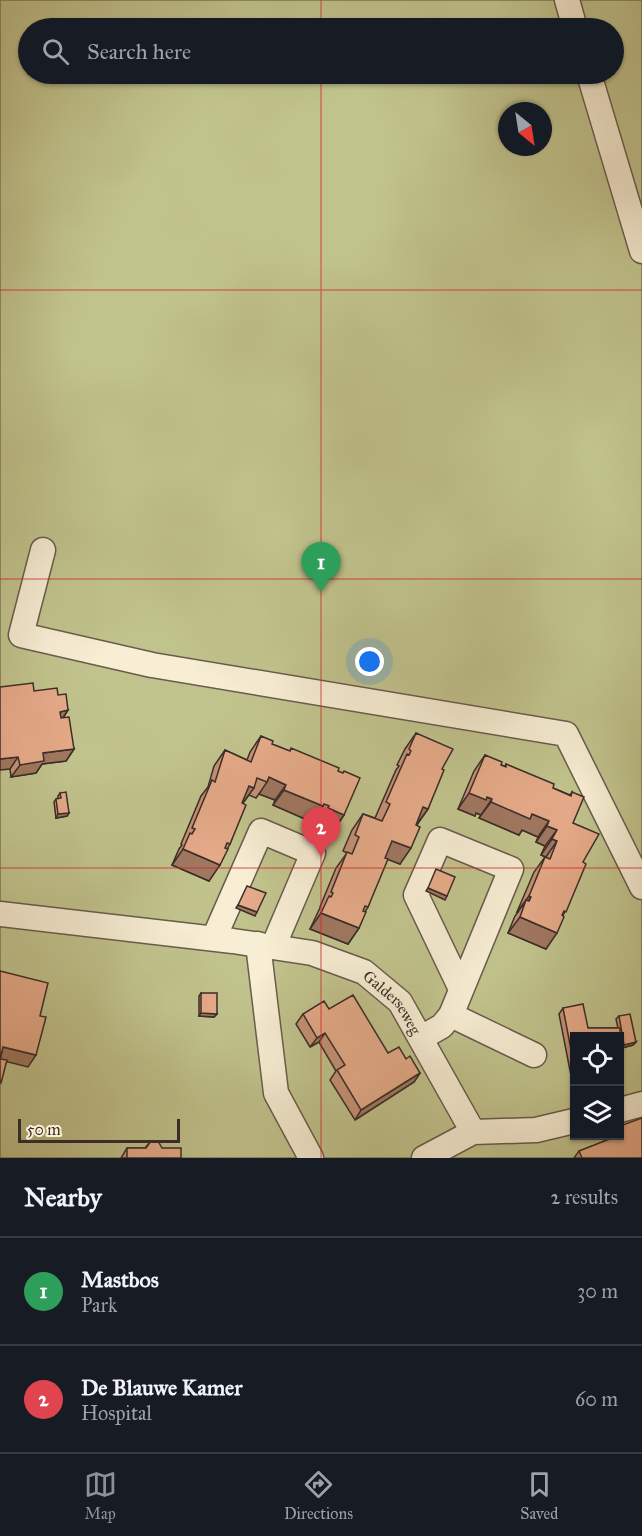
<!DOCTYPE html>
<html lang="en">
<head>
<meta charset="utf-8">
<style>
  :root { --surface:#171b24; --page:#242831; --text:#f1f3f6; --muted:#9ea1a6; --line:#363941; --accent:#8c9099 }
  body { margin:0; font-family:"IM FELL Great Primer",serif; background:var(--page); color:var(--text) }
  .controls { position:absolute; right:18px; bottom:18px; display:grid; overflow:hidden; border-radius:0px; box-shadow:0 2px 4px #0004 }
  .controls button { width:54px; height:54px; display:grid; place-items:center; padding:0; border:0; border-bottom:2px solid var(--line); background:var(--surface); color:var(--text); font:30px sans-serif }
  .compass { position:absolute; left:498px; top:102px; width:54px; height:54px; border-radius:50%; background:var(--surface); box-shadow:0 2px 4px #0004; rotate:150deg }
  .scale { position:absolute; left:18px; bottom:15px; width:162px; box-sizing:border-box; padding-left:6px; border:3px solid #3b2d28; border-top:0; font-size:16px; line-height:21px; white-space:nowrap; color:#3b2d28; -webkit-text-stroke:4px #f7eed4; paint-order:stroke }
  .you { position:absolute; left:370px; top:662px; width:21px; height:21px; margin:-15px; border:4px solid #fff; border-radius:50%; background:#1a73e8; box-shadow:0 0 0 9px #1a73e833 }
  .badge { display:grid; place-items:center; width:39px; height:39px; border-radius:50%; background:var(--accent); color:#fff; font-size:20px; font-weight:700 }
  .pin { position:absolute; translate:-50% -50px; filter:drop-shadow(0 2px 3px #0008) }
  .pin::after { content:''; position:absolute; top:32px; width:21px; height:18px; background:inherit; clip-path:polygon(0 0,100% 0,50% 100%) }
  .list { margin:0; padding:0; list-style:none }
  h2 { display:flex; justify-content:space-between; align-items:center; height:78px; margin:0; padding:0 24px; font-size:26px }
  h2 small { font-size:20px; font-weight:400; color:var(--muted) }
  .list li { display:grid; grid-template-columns:39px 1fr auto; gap:18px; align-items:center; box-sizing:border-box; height:108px; padding:0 24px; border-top:2px solid var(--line) }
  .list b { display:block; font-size:22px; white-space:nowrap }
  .list p { margin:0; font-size:20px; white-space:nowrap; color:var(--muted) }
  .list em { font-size:20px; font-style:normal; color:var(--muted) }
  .icon { flex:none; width:33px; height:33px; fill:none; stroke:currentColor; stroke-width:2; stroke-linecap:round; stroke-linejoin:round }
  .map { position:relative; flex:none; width:642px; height:1158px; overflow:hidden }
  .search { position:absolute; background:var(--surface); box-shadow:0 2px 4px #0004; left:18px; right:18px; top:18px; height:66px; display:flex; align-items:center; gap:15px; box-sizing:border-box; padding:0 21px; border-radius:33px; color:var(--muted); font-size:22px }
  .sheet { height:294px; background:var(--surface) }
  nav { display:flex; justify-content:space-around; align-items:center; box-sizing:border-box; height:84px; border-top:2px solid var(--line); background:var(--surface); font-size:16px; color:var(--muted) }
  nav a { display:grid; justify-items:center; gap:3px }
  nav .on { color:var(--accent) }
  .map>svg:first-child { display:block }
  .green { fill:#c1c38d; stroke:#7e785a; stroke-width:1.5; fill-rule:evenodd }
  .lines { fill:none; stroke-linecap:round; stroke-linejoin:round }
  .minor-casing { stroke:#695b4d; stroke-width:27 }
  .minor { stroke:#f7eed4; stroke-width:24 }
  .wall { fill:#c59276; stroke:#3b2d28; stroke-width:1.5 }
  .shaded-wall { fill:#a07760; stroke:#3b2d28; stroke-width:1.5 }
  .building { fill:#e5aa89; stroke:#3b2d28; stroke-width:1.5 }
  .grid { fill:none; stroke:#d62828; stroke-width:1.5; stroke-opacity:0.55 }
  .labels { text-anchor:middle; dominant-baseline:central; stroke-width:4.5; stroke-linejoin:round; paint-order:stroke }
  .street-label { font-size:16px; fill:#3b2d28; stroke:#f7eed4 }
</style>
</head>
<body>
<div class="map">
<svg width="642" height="1158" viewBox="0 0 642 1158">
  <rect width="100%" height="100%" fill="#f3e5bd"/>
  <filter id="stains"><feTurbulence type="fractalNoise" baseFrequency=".00333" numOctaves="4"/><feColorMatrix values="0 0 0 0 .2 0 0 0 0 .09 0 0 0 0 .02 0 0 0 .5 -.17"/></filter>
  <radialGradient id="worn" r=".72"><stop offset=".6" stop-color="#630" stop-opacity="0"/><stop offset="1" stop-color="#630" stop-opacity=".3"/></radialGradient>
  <path class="green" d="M0,0h642v1158h-642zM28,28h586v46h-586zM507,111h36v36h-36zM574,1036h46v100h-46z"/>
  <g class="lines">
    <defs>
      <g id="minor">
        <polyline points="567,0 575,28"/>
        <polyline points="589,74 642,251"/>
        <polyline points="43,550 21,635 152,665 566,734 642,887"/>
        <path id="s1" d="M0,914l233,27 79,12 52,19 36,30 73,130"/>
        <polyline points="214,938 261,831 313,853 273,947"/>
        <polyline points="258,944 276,1093 311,1158"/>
        <polyline points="451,1015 534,1055"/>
        <polyline points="421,1038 442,1026 451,1015 511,869 440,840 416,895 461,989"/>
        <polyline points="620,1110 642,1104"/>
        <polyline points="424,1158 473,1132 536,1130 574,1121"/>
      </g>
    </defs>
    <use href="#minor" class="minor-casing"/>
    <use href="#minor" class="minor"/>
  </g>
  <g class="wall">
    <polygon points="34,691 58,695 68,710 63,718 74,749 66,761 42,764 36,773 11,777 10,769"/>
    <polygon points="416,733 442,769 428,809 417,825 400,864 385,858 368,907 365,912 359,928 348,944 310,929 318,912 320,908 320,907 336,868 347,853 343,851 352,830 363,814 375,818 396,770 399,766 397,765 405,749"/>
    <polygon points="261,736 272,744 338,771 344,815 333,831 317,824 318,822 314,820 312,822 273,805 275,800 259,794 256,798 249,795 243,803 230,844 209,881 172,865 179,849 182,845 181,844 201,796 208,787 214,766 225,750 247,760 250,752"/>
    <polygon points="485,755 501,765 505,766 506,764 553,788 570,795 572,792 573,823 583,862 563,916 546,949 508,933 515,916 518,912 517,912 534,872 545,857 541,855 545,846 536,842 538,837 522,830 519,835 479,818 481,815 476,813 475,816 458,809 474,771"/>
    <polygon points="60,793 69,813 67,816 56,818 54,802 56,799 58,798 58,796"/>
    <polygon points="201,993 217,1014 214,1017 199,1016 199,996"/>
    <polygon points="563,1008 588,1028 618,1028 616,1019 619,1016 636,1042 633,1045 622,1048 620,1036 574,1036 574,1091 559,1014"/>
    <polygon points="329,1009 388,1053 406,1059 420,1073 414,1082 355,1120 330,1080 336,1071 319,1042 310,1047 296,1024 303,1014"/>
    <polygon points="608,1136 620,1136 642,1158 574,1158 579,1151 603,1142"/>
    <polygon points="151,1141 162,1148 181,1158 121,1158 127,1148 145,1148"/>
  </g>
  <g class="shaded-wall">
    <polygon points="68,710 60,722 60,712"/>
    <polygon points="74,749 66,761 42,764 36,773 11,777 20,765 43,753"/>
    <polygon points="18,757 10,769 0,770 0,759"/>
    <polygon points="269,777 286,785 275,800 259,794 267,782"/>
    <polygon points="249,786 254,788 242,804 238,802"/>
    <polygon points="284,790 323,806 312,822 273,805"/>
    <polygon points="469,793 492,799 481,815 476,813 475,816 458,809"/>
    <polygon points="491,802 532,814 549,821 538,837 522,830 519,835 479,818"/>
    <polygon points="423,807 428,809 416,825 412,823"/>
    <polygon points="328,808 344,815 333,831 317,824"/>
    <polygon points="69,813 67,816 56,818 58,814"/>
    <polygon points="547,826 557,830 545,846 536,842"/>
    <polygon points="552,839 557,841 546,857 541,855"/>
    <polygon points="392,841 411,848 400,864 381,857"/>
    <polygon points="183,849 220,865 209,881 172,865"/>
    <polygon points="428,888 447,896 445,900 426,891"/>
    <polygon points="529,896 531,897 523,908 526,900 518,912 517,912"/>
    <polygon points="238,905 257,912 255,916 236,908"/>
    <polygon points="321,913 359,928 348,944 310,929"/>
    <polygon points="520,917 557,933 546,949 508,933"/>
    <polygon points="201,1013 217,1014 214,1017 199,1016"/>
    <polygon points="325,1033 319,1042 310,1047 317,1038"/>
    <polygon points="636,1042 633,1045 622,1048 624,1045"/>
    <polygon points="3,1047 36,1055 28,1067 0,1060"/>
    <polygon points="420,1073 414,1082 355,1120 361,1110"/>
  </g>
  <g class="building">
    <polygon points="33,683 34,691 57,688 58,695 66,694 68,710 60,712 61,718 69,717 74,749 43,753 44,761 20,765 18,757 0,759 0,687"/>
    <polygon points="416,733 453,749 442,769 444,770 428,809 423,807 416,825 420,827 411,848 392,841 385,858 388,859 368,907 365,906 363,911 366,912 359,928 321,913 329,896 331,897 333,893 331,892 347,852 352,854 359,837 355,835 363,814 382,821 390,804 386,802 407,754 409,755 411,751 409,749"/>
    <polygon points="261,736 273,741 272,744 290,751 291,748 339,768 338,771 343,773 344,771 360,778 344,815 328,808 329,806 324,804 323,806 284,790 286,785 269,777 267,782 257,778 254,788 249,786 242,803 246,805 230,844 227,843 225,848 228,849 220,865 183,849 190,833 192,834 195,829 192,828 212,780 215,782 225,750 251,762"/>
    <polygon points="485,755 502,762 501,765 506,767 506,764 554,784 553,788 571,796 572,792 584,797 573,823 599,834 583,862 586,864 566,912 564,911 562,915 564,917 557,933 520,917 526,900 529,901 531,897 529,896 545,857 550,859 557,841 552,839 557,830 547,826 549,821 532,814 530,819 491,802 492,799 487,797 486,800 469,793"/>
    <polygon points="66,792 69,813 58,814 56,799 61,798 60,793"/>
    <polygon points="436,869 455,877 447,896 428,888"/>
    <polygon points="247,886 266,893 257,912 238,905"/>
    <polygon points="0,971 48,983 40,1016 46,1017 36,1055 3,1047 0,1059 7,1060 1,1083 0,1082"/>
    <polygon points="201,993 217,993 217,1014 201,1013"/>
    <polygon points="353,995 388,1053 399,1047 406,1059 410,1056 420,1073 361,1110 337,1070 345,1065 325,1033 317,1038 303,1014 324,1001 329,1009"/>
    <polygon points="583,1004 588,1028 620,1028 620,1036 574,1036 574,1065 563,1008"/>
    <polygon points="630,1014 636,1042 624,1045 619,1016"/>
    <polygon points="642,1118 642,1158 582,1158 579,1151 615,1137 615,1136 620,1136 620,1126"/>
    <polygon points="151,1141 158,1141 162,1148 181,1148 181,1158 127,1158 127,1148 146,1148"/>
  </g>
  <path class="grid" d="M321,0v28M321,74v1084M0,290h642M0,579h642M0,868h642"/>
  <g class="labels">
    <g class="street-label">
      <text stroke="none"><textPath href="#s1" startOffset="412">Galderseweg</textPath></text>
    </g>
  </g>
  <rect width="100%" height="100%" filter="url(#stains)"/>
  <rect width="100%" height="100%" fill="url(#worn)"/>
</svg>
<div class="controls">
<button><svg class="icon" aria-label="locate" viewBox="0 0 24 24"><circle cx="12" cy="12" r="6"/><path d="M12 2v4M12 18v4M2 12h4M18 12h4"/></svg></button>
<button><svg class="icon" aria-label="layers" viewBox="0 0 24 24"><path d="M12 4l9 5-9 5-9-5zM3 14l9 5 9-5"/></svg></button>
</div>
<svg class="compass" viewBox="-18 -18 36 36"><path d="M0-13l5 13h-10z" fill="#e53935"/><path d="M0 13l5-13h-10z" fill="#9ea1a6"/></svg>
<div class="scale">50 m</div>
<div class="you"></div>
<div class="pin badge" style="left:321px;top:592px;background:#2e9e5b">1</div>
<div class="pin badge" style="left:321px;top:857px;background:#e0444e">2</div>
<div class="search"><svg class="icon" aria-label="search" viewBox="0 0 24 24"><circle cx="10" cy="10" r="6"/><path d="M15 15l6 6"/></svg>Search here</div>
</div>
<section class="sheet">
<h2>Nearby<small>2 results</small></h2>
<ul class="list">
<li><span class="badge" style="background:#2e9e5b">1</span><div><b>Mastbos</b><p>Park</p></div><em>30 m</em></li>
<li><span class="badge" style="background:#e0444e">2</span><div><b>De Blauwe Kamer</b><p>Hospital</p></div><em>60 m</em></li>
</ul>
</section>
<nav>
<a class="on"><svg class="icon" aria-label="map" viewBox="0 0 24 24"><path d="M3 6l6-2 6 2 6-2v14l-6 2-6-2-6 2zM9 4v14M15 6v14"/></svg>Map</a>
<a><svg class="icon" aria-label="directions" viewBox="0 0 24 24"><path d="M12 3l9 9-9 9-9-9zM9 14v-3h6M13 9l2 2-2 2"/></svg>Directions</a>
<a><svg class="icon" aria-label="saved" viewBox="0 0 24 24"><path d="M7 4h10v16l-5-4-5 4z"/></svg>Saved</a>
</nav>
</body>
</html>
